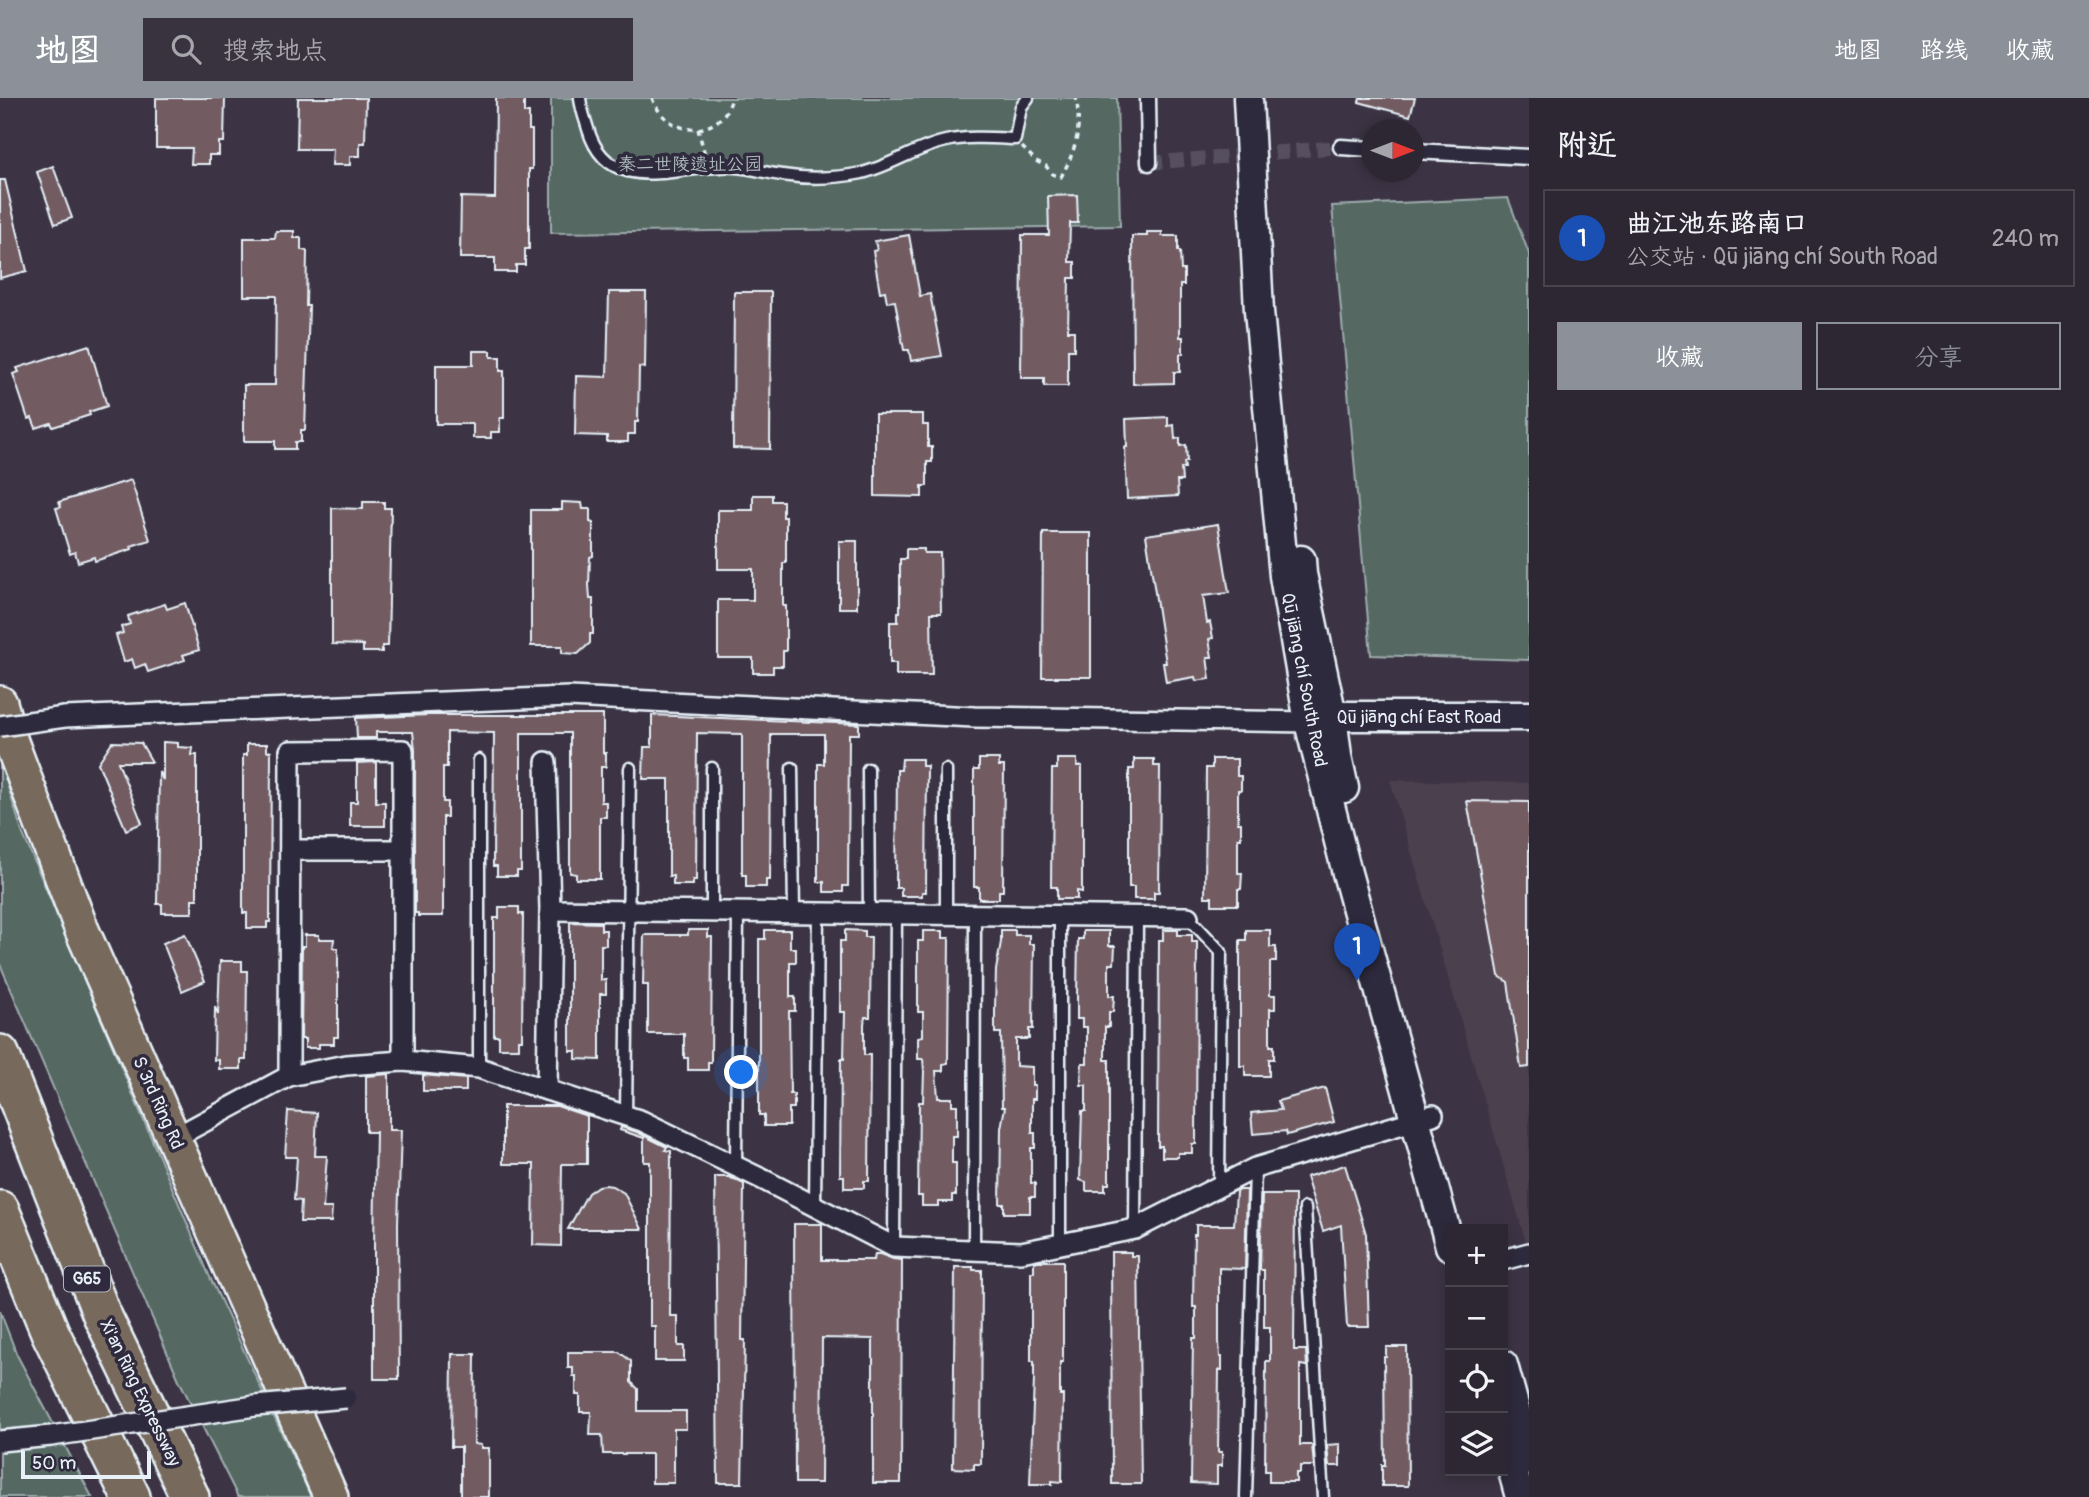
<!DOCTYPE html>
<html lang="zh">
<head>
<meta charset="utf-8">
<style>
  :root { --surface:#2d2733; --page:#39333f; --text:#f1f3f6; --muted:#a7a5ac; --line:#48444e; --accent:#8c9099 }
  body { margin:0; font-family:Pangolin,"LXGW WenKai TC",sans-serif; background:var(--page); color:var(--text) }
  .controls { position:absolute; right:21px; bottom:21px; display:grid; overflow:hidden; border-radius:0px; box-shadow:0 4px 10px #0003 }
  .controls button { width:63px; height:63px; display:grid; place-items:center; padding:0; border:0; border-bottom:2px solid var(--line); background:var(--surface); color:var(--text); font:35px sans-serif }
  .compass { position:absolute; left:1361px; top:21px; width:63px; height:63px; border-radius:50%; background:var(--surface); box-shadow:0 4px 10px #0003; rotate:90deg }
  .scale { position:absolute; left:21px; bottom:18px; width:130px; box-sizing:border-box; padding-left:7px; border:4px solid #e8f1f8; border-top:0; font-size:19px; line-height:24px; white-space:nowrap; color:#e8f1f8; -webkit-text-stroke:5px #2f2a3d; paint-order:stroke }
  .you { position:absolute; left:742px; top:975px; width:24px; height:24px; margin:-18px; border:5px solid #fff; border-radius:50%; background:#1a73e8; box-shadow:0 0 0 10px #1a73e833 }
  .badge { display:grid; place-items:center; width:46px; height:46px; border-radius:50%; background:var(--accent); color:#fff; font-size:23px; font-weight:700 }
  .pin { position:absolute; translate:-50% -58px; filter:drop-shadow(0 2px 4px #0008) }
  .pin::after { content:''; position:absolute; top:37px; width:24px; height:21px; background:inherit; clip-path:polygon(0 0,100% 0,50% 100%) }
  .list { margin:0; padding:0; list-style:none }
  h2 { display:flex; justify-content:space-between; align-items:center; height:91px; margin:0; padding:0 28px; font-size:30px }
  h2 small { font-size:23px; font-weight:400; color:var(--muted) }
  .list li { display:grid; grid-template-columns:46px 1fr auto; gap:21px; align-items:center; box-sizing:border-box; height:98px; margin:0 14px 14px; padding:0 14px; border:2px solid var(--line); border-radius:0px }
  .list b { display:block; font-size:26px; white-space:nowrap }
  .list p { margin:0; font-size:23px; white-space:nowrap; color:var(--muted) }
  .list em { font-size:23px; font-style:normal; color:var(--muted) }
  .actions { display:flex; gap:14px; padding:21px 28px }
  .actions a { flex:1; padding:16px 0; border:2px solid var(--accent); border-radius:0px; text-align:center; font-size:24px; color:var(--accent) }
  .actions .main { background:var(--accent); color:#fff }
  .icon { flex:none; width:38px; height:38px; fill:none; stroke:currentColor; stroke-width:2; stroke-linecap:round; stroke-linejoin:round }
  .map { position:relative; flex:none; width:1529px; height:1399px; overflow:hidden }
  header { display:flex; align-items:center; gap:42px; box-sizing:border-box; height:98px; padding:0 35px; background:var(--accent); color:#fff }
  header strong { font-size:33px }
  nav { display:flex; gap:38px; margin-inline-start:auto; font-size:24px }
  .search { width:490px; height:63px; background:var(--page); display:flex; align-items:center; gap:18px; box-sizing:border-box; padding:0 24px; border-radius:0px; color:var(--muted); font-size:26px }
  main { display:flex }
  aside { flex:1; background:var(--surface) }
  .map>svg:first-child { display:block }
  .built { fill:#4c404d }
  .green { fill:#546862; stroke:#9eacad; stroke-width:2 }
  .building { fill:#725b62; stroke:#e8f1f8; stroke-width:2 }
  .lines { fill:none; stroke-linecap:round; stroke-linejoin:round }
  .pedestrian-tunnel { stroke:#56505f; stroke-width:14; stroke-dasharray:14 7; stroke-linecap:butt }
  .service-casing { stroke:#e8f1f8; stroke-width:15 }
  .pedestrian-casing { stroke:#e8f1f8; stroke-width:19 }
  .minor-casing { stroke:#e8f1f8; stroke-width:24 }
  .secondary-casing { stroke:#e8f1f8; stroke-width:33 }
  .trunk-casing { stroke:#e8f1f8; stroke-width:38 }
  .motorway-casing { stroke:#e8f1f8; stroke-width:42 }
  .path { stroke:#e8f1f8; stroke-width:3.5; stroke-dasharray:5 5; stroke-linecap:butt }
  .service { stroke:#2f2a3d; stroke-width:10 }
  .pedestrian { stroke:#2f2a3d; stroke-width:14 }
  .minor { stroke:#2f2a3d; stroke-width:19 }
  .secondary { stroke:#2f2a3d; stroke-width:28 }
  .trunk { stroke:#77695c; stroke-width:33 }
  .motorway { stroke:#77695c; stroke-width:37 }
  .minor-bridge-casing { stroke:#e8f1f8; stroke-width:24; stroke-linecap:butt }
  .minor-bridge { stroke:#2f2a3d; stroke-width:19 }
  .labels { text-anchor:middle; dominant-baseline:central; stroke-width:7; stroke-linejoin:round; paint-order:stroke }
  .shield { fill:#2f2a3d; stroke:#b0b5c0; stroke-width:2 }
  .shield-label { font-size:16px; font-weight:bold; fill:#e8f1f8 }
  .park-label { font-size:18px; fill:#adbabc; stroke:#2f2a3d }
  .street-label { font-size:18px; fill:#e8f1f8; stroke:#2f2a3d }
</style>
</head>
<body>
<header>
<strong>地图</strong>
<div class="search"><svg class="icon" aria-label="search" viewBox="0 0 24 24"><circle cx="10" cy="10" r="6"/><path d="M15 15l6 6"/></svg>搜索地点</div>
<nav><a>地图</a><a>路线</a><a>收藏</a></nav>
</header>
<main>
<div class="map">
<svg width="1529" height="1399" viewBox="0 0 1529 1399">
  <rect width="100%" height="100%" fill="#3c3444"/>
  <filter id="ink" filterUnits="userSpaceOnUse"><feTurbulence type="fractalNoise" baseFrequency=".0143" numOctaves="2"/><feDisplacementMap in="SourceGraphic" scale="14" xChannelSelector="R" yChannelSelector="G"/><feConvolveMatrix kernelMatrix="1 2 1 2 8 2 1 2 1" color-interpolation-filters="sRGB"/></filter>
  <g filter="url(#ink)">
    <polygon class="built" points="1390,682 1529,685 1529,1143 1526,1144"/>
    <g class="green">
      <polygon points="551,0 1117,0 1120,128 551,135"/>
      <polygon points="1508,100 1529,156 1529,562 1371,557 1332,108"/>
      <polygon points="0,663 22,734 209,1177 311,1399 238,1399 179,1282 0,866"/>
      <polygon points="0,1213 17,1257 92,1399 0,1399"/>
    </g>
    <g class="building">
      <polygon points="156,0 225,0 224,44 219,44 219,57 209,57 209,66 191,66 192,50 156,50"/>
      <polygon points="298,0 366,0 365,45 360,45 360,58 350,58 350,67 332,67 333,51 297,51"/>
      <polygon points="496,0 524,0 524,15 529,15 529,32 532,32 532,71 529,71 529,151 525,151 525,167 516,167 516,174 495,174 495,160 460,160 461,99 495,100"/>
      <polygon points="1360,0 1415,0 1410,18 1359,4"/>
      <polygon points="53,68 72,120 55,126 37,74"/>
      <polygon points="0,82 5,82 27,173 0,180"/>
      <polygon points="1077,97 1078,125 1070,125 1069,164 1075,164 1075,180 1069,180 1068,233 1074,233 1074,252 1068,252 1068,288 1044,288 1044,280 1021,280 1022,137 1049,137 1048,98"/>
      <polygon points="276,133 294,133 294,140 301,140 301,152 307,153 306,208 309,208 305,332 301,332 301,344 295,344 295,351 275,351 275,343 244,343 244,287 275,287 276,198 244,198 244,140 275,140"/>
      <polygon points="1147,134 1162,134 1162,138 1178,138 1178,153 1180,153 1181,172 1184,172 1184,187 1180,187 1180,239 1183,239 1183,256 1180,256 1180,274 1174,274 1174,285 1133,286 1132,138 1147,138"/>
      <polygon points="909,137 920,198 930,196 942,258 911,263 909,252 904,252 895,203 887,204 885,193 880,194 873,153 877,152 875,143"/>
      <polygon points="609,194 646,194 645,270 639,269 638,324 635,324 635,336 628,336 628,344 607,344 607,338 575,337 576,278 607,279"/>
      <polygon points="734,194 771,194 770,351 733,350"/>
      <polygon points="89,247 107,308 89,314 90,317 53,329 51,325 36,330 32,320 28,321 13,276 19,274 17,270"/>
      <polygon points="473,253 491,253 491,259 500,259 500,273 504,273 504,320 500,320 500,334 491,334 491,340 473,340 473,326 436,326 436,267 473,267"/>
      <polygon points="875,316 923,316 923,327 928,327 928,349 932,349 932,364 927,364 927,388 922,388 922,399 875,398"/>
      <polygon points="1168,319 1168,328 1174,327 1175,341 1180,340 1180,348 1186,347 1187,363 1184,364 1185,370 1181,370 1182,383 1177,383 1178,398 1127,401 1125,349 1127,349 1126,321"/>
      <polygon points="131,382 150,442 131,448 132,451 95,463 94,459 78,464 75,454 70,456 56,410 61,409 59,404"/>
      <polygon points="753,397 772,397 772,403 783,403 783,419 786,419 786,465 783,465 783,508 786,508 786,553 783,553 783,568 773,568 773,575 753,575 753,560 718,560 718,502 753,502 753,471 718,471 718,412 753,412"/>
      <polygon points="363,404 384,404 384,410 391,410 388,548 382,548 382,554 363,554 363,547 332,546 332,410 363,411"/>
      <polygon points="562,404 582,405 583,411 590,411 590,424 593,425 593,458 590,459 589,487 590,501 593,501 593,536 590,536 590,545 578,556 562,555 562,548 531,548 531,412 562,412"/>
      <polygon points="1218,426 1229,495 1203,498 1207,525 1210,524 1213,540 1209,541 1212,559 1207,559 1210,581 1196,583 1195,579 1166,584 1163,565 1166,565 1146,437"/>
      <polygon points="1043,435 1091,435 1091,579 1042,579"/>
      <rect x="839" y="443" width="18" height="67"/>
      <polygon points="906,451 924,451 924,455 940,455 941,515 931,515 932,577 896,577 896,565 890,565 890,524 898,524 898,514 900,514 900,461 906,461"/>
      <polygon points="185,505 199,552 183,557 185,562 148,574 145,566 135,570 132,561 124,564 116,537 123,535 121,529 130,526 128,518 165,506 167,511"/>
      <polygon points="429,617 603,617 603,655 606,655 606,669 601,669 601,704 606,704 606,719 600,719 600,781 576,781 576,776 570,775 570,635 521,635 521,773 517,773 517,778 497,778 497,768 493,768 494,635 447,634 447,669 443,669 443,704 447,704 447,719 443,719 443,818 418,818 418,815 415,815 415,652 413,634 376,634 376,640 357,640 356,620"/>
      <polygon points="652,617 859,626 859,636 849,636 848,788 843,788 843,794 824,794 824,784 818,784 818,666 824,666 824,636 771,636 770,782 766,782 766,789 746,789 746,777 742,777 742,636 697,635 696,782 693,782 693,787 673,787 673,778 669,778 669,681 643,681 644,649 652,649"/>
      <polygon points="112,644 141,645 152,664 118,664 142,725 126,732 98,665"/>
      <polygon points="163,644 178,645 178,649 193,650 192,657 197,657 197,801 192,801 192,815 162,815 162,806 157,806 159,674 163,682"/>
      <polygon points="247,646 267,646 267,653 271,653 270,824 267,824 267,830 247,830 247,815 243,815 243,657 247,657"/>
      <polygon points="902,661 922,661 922,668 927,668 926,794 922,794 922,798 901,798 901,790 896,790 897,672 901,672"/>
      <polygon points="979,661 999,661 999,668 1004,668 1003,793 999,793 999,801 979,801 979,789 974,789 974,672 979,672"/>
      <polygon points="1057,661 1077,661 1077,668 1082,668 1082,794 1077,793 1077,801 1057,801 1057,789 1051,789 1052,671 1057,671"/>
      <polygon points="1134,661 1154,661 1154,668 1160,668 1159,794 1154,794 1154,801 1134,801 1134,789 1129,789 1129,671 1134,671"/>
      <polygon points="1212,661 1237,661 1237,678 1241,678 1241,692 1238,692 1238,725 1241,725 1241,740 1238,740 1238,775 1242,775 1241,791 1238,791 1238,807 1212,807 1212,799 1205,799 1206,670 1212,670"/>
      <polygon points="376,664 376,704 385,704 385,728 350,728 350,704 357,704 357,665"/>
      <polygon points="1467,703 1529,704 1529,969 1521,970 1508,884 1499,878"/>
      <polygon points="499,809 519,809 519,816 523,816 522,942 519,942 519,950 499,950 499,938 494,938 494,820 499,820"/>
      <polygon points="570,824 601,825 601,832 606,832 606,847 601,847 601,882 606,882 606,896 600,896 600,962 576,961 576,953 570,953"/>
      <polygon points="688,832 708,832 708,839 712,839 711,964 708,964 708,972 688,972 688,960 684,960 684,936 648,936 648,887 643,887 644,837 688,837"/>
      <polygon points="765,832 790,832 790,850 796,850 796,864 790,864 790,899 795,899 795,913 789,913 790,996 794,996 794,1010 789,1010 789,1028 764,1028 764,1017 759,1017 759,841 765,841"/>
      <polygon points="845,832 865,833 865,839 871,839 870,919 865,919 864,926 864,957 870,957 869,1083 864,1083 864,1090 844,1090 844,1078 840,1078 841,961 844,961 845,914 840,914 840,843 845,843"/>
      <polygon points="1001,832 1015,832 1015,837 1029,837 1029,846 1034,846 1033,931 1029,931 1029,941 1016,941 1016,968 1032,969 1032,987 1035,987 1035,1001 1032,1001 1032,1035 1035,1035 1035,1050 1031,1050 1031,1085 1035,1085 1035,1099 1030,1099 1030,1115 1004,1115 1004,1106 1000,1106 1001,1030 1005,1009 1002,1009 1001,935 995,935 995,910 996,872 1001,844"/>
      <polygon points="1163,832 1178,832 1178,837 1192,837 1192,844 1197,844 1196,1046 1192,1046 1192,1055 1178,1055 1178,1059 1162,1059 1162,1048 1158,1048 1159,842 1163,842"/>
      <polygon points="1246,832 1270,832 1270,849 1276,849 1276,864 1270,864 1270,897 1275,897 1275,911 1270,911 1270,948 1274,948 1274,961 1269,961 1269,978 1245,978 1245,968 1240,968 1240,842 1246,842"/>
      <polygon points="923,833 943,833 943,840 949,840 948,965 943,966 943,973 936,973 938,1000 952,1000 952,1007 957,1007 957,1038 952,1038 952,1065 956,1065 956,1097 952,1097 952,1104 938,1104 938,1108 922,1108 922,1098 918,1098 919,1004 923,1004 924,973 923,961 918,961 918,939 923,938 923,914 918,914 918,843 923,843"/>
      <polygon points="1083,833 1109,833 1109,848 1115,848 1114,866 1109,866 1109,898 1114,898 1113,914 1109,914 1109,929 1105,929 1105,962 1109,962 1109,1086 1105,1086 1105,1093 1086,1093 1086,1084 1080,1082 1082,1013 1086,1013 1086,987 1081,987 1081,980 1082,965 1087,965 1087,929 1082,929 1082,921 1077,921 1077,897 1078,841 1083,841"/>
      <polygon points="185,836 205,883 182,893 163,845"/>
      <polygon points="305,837 319,837 319,841 334,841 333,850 338,850 338,939 334,939 334,946 319,946 319,950 305,950 305,941 301,941 302,848 305,848"/>
      <polygon points="220,863 242,863 242,873 247,873 246,962 241,962 241,971 219,971 219,962 214,962 215,909 218,917"/>
      <polygon points="389,976 389,1032 401,1032 398,1126 399,1281 374,1281 374,1149 376,1034 366,1034 366,978"/>
      <polygon points="423,977 466,981 466,993 423,993"/>
      <polygon points="1325,990 1334,1024 1287,1037 1286,1033 1253,1036 1251,1015 1281,1012 1278,1003"/>
      <polygon points="503,1008 557,1008 587,1018 587,1066 562,1066 561,1148 533,1147 534,1066 503,1066"/>
      <polygon points="288,1013 317,1015 315,1058 327,1058 323,1110 332,1110 331,1124 300,1124 301,1103 294,1102 297,1059 285,1059"/>
      <polygon points="621,1029 637,1034 667,1049 665,1052 671,1053 670,1218 678,1218 678,1248 684,1248 684,1263 655,1263 655,1228 650,1228 650,1064 644,1064 644,1040 620,1032"/>
      <polygon points="1345,1067 1366,1136 1369,1229 1347,1229 1341,1127 1323,1133 1306,1079"/>
      <polygon points="715,1079 729,1079 744,1086 742,1242 745,1242 742,1385 718,1385"/>
      <polygon points="605,1087 612,1088 624,1095 642,1131 568,1131 588,1095 598,1088"/>
      <polygon points="1239,1092 1247,1092 1245,1171 1219,1170 1219,1243 1220,1259 1222,1259 1222,1272 1219,1272 1218,1354 1222,1354 1222,1368 1217,1368 1217,1386 1191,1385 1193,1240 1196,1240 1196,1209 1193,1209 1194,1137 1196,1137 1196,1127 1234,1127 1236,1094"/>
      <polygon points="1262,1097 1295,1097 1294,1252 1306,1252 1307,1268 1300,1267 1300,1347 1312,1347 1314,1368 1300,1368 1300,1375 1296,1375 1296,1384 1269,1384 1269,1373 1265,1373 1266,1263 1270,1263 1270,1229 1264,1229 1264,1172 1260,1172"/>
      <polygon points="794,1126 822,1126 822,1162 874,1162 875,1156 880,1156 893,1161 902,1162 901,1385 873,1385 873,1241 822,1240 821,1385 795,1385"/>
      <polygon points="1111,1154 1131,1154 1131,1158 1138,1158 1141,1386 1112,1386"/>
      <polygon points="1038,1163 1063,1163 1063,1264 1060,1264 1060,1297 1063,1297 1062,1384 1052,1383 1052,1386 1030,1386 1034,1281 1034,1263 1031,1263 1031,1174 1034,1174 1034,1164"/>
      <polygon points="955,1169 973,1169 973,1172 982,1172 981,1366 974,1366 974,1371 953,1370"/>
      <polygon points="1386,1249 1407,1249 1408,1388 1382,1388 1382,1367 1385,1367 1384,1259 1386,1259"/>
      <polygon points="568,1254 619,1254 631,1263 631,1284 638,1291 638,1313 686,1313 686,1331 674,1331 674,1385 652,1385 652,1356 603,1356 602,1337 590,1337 591,1314 580,1314 580,1297 576,1297 576,1278 573,1278 573,1270 568,1270"/>
      <polygon points="452,1256 475,1256 474,1346 481,1347 481,1350 489,1350 489,1399 461,1399 461,1349 451,1349"/>
      <polygon points="1340,1346 1340,1368 1329,1368 1327,1347"/>
    </g>
    <g class="lines">
      <polyline class="pedestrian-tunnel" points="1149,65 1341,49"/>
      <defs>
        <g id="service">
          <path d="M580,0c1,11 5,21 8,31 21,72 94,34 147,38 16,1 31,6 47,8 25,4 55,3 80,-2 29,-7 55,-26 84,-32 22,-5 47,-3 69,-2l6,-32 7,-9"/>
          <polyline points="479,662 479,970"/>
          <polyline points="712,670 712,814"/>
          <polyline points="792,670 794,815"/>
          <polyline points="868,671 869,816"/>
          <polyline points="946,817 946,672"/>
          <polyline points="1060,818 1060,1146"/>
          <polyline points="1188,819 1221,854 1219,1089"/>
          <polyline points="626,1018 630,670"/>
          <polyline points="736,1069 738,814"/>
          <polyline points="815,1108 818,815"/>
          <polyline points="1305,1110 1323,1399"/>
          <polyline points="1135,1131 1137,819"/>
          <polyline points="894,1149 896,816"/>
          <polyline points="974,1152 975,817"/>
          <polyline points="1246,1399 1255,1071"/>
        </g>
        <g id="pedestrian">
          <polyline points="1148,0 1149,65"/>
          <polyline points="1341,49 1372,51"/>
          <polyline points="1414,53 1529,59"/>
        </g>
        <g id="minor">
          <polyline points="65,619 569,599 974,619 1309,624"/>
          <polyline points="546,664 550,812 547,992"/>
          <polyline points="290,752 403,752"/>
          <polyline points="550,812 1188,819"/>
          <polyline points="289,978 290,653 403,652 403,963"/>
          <polyline points="174,1040 289,978 346,967 403,963 479,970 642,1023 764,1082 894,1149 1021,1154 1135,1131 1255,1070 1433,1017"/>
          <polyline points="1503,1162 1529,1155"/>
        </g>
        <g id="secondary">
          <polyline points="1248,0 1259,213 1284,478 1309,624 1347,775 1450,1148"/>
          <polyline points="1301,462 1302,476 1332,618 1337,658 1344,690"/>
          <polyline points="1315,622 1332,618 1529,618"/>
          <polyline points="1503,1267 1529,1362"/>
          <polyline points="1503,1337 1520,1399"/>
        </g>
        <polyline id="trunk" points="0,605 11,644 81,830 331,1399"/>
        <g id="motorway">
          <polyline points="0,956 102,1217 190,1399"/>
          <polyline points="0,1112 50,1234 131,1399"/>
        </g>
      </defs>
      <use href="#service" class="service-casing"/>
      <use href="#pedestrian" class="pedestrian-casing"/>
      <use href="#minor" class="minor-casing"/>
      <use href="#secondary" class="secondary-casing"/>
      <use href="#trunk" class="trunk-casing"/>
      <use href="#motorway" class="motorway-casing"/>
      <g class="path">
        <path d="M652,0c15,40 68,43 80,0"/>
        <polyline points="698,31 705,57"/>
        <path d="M1022,49l14,14 10,5 6,8 9,3c15,-28 21,-47 15,-79"/>
      </g>
      <use href="#service" class="service"/>
      <use href="#pedestrian" class="pedestrian"/>
      <use href="#minor" class="minor"/>
      <use href="#secondary" class="secondary"/>
      <use href="#trunk" class="trunk"/>
      <use href="#motorway" class="motorway"/>
      <defs>
        <g id="minor-bridge">
          <polyline points="0,628 65,619"/>
          <polyline points="0,1343 51,1338 255,1308 346,1300"/>
        </g>
      </defs>
      <use href="#minor-bridge" class="minor-bridge-casing"/>
      <use href="#minor-bridge" class="minor-bridge"/>
    </g>
  </g>
  <g class="labels">
    <rect class="shield" x="64" y="1168.5" width="46" height="25" rx="5"/>
    <g class="shield-label">
      <text x="87" y="1181">G65</text>
    </g>
    <g class="park-label">
      <text x="690" y="66">秦二世陵遗址公园</text>
    </g>
    <g class="street-label">
      <text transform="translate(1304 582) rotate(79)">Qū jiāng chí South Road</text>
      <text x="1419" y="619">Qū jiāng chí East Road</text>
      <text transform="translate(158 1005) rotate(66)">S 3rd Ring Rd</text>
      <text transform="translate(140 1295) rotate(64)">Xi'an Ring Expressway</text>
    </g>
  </g>
</svg>
<div class="controls">
<button>+</button>
<button>−</button>
<button><svg class="icon" aria-label="locate" viewBox="0 0 24 24"><circle cx="12" cy="12" r="6"/><path d="M12 2v4M12 18v4M2 12h4M18 12h4"/></svg></button>
<button><svg class="icon" aria-label="layers" viewBox="0 0 24 24"><path d="M12 4l9 5-9 5-9-5zM3 14l9 5 9-5"/></svg></button>
</div>
<svg class="compass" viewBox="-18 -18 36 36"><path d="M0-13l5 13h-10z" fill="#e53935"/><path d="M0 13l5-13h-10z" fill="#a7a5ac"/></svg>
<div class="scale">50 m</div>
<div class="you"></div>
<div class="pin badge" style="left:1357px;top:883px;background:#1a4fb4">1</div>
</div>
<aside>
<h2>附近<small></small></h2>
<ul class="list">
<li><span class="badge" style="background:#1a4fb4">1</span><div><b>曲江池东路南口</b><p>公交站 · Qū jiāng chí South Road</p></div><em>240 m</em></li>
</ul>
<div class="actions"><a class="main">收藏</a><a>分享</a></div>
</aside>
</main>
</body>
</html>
